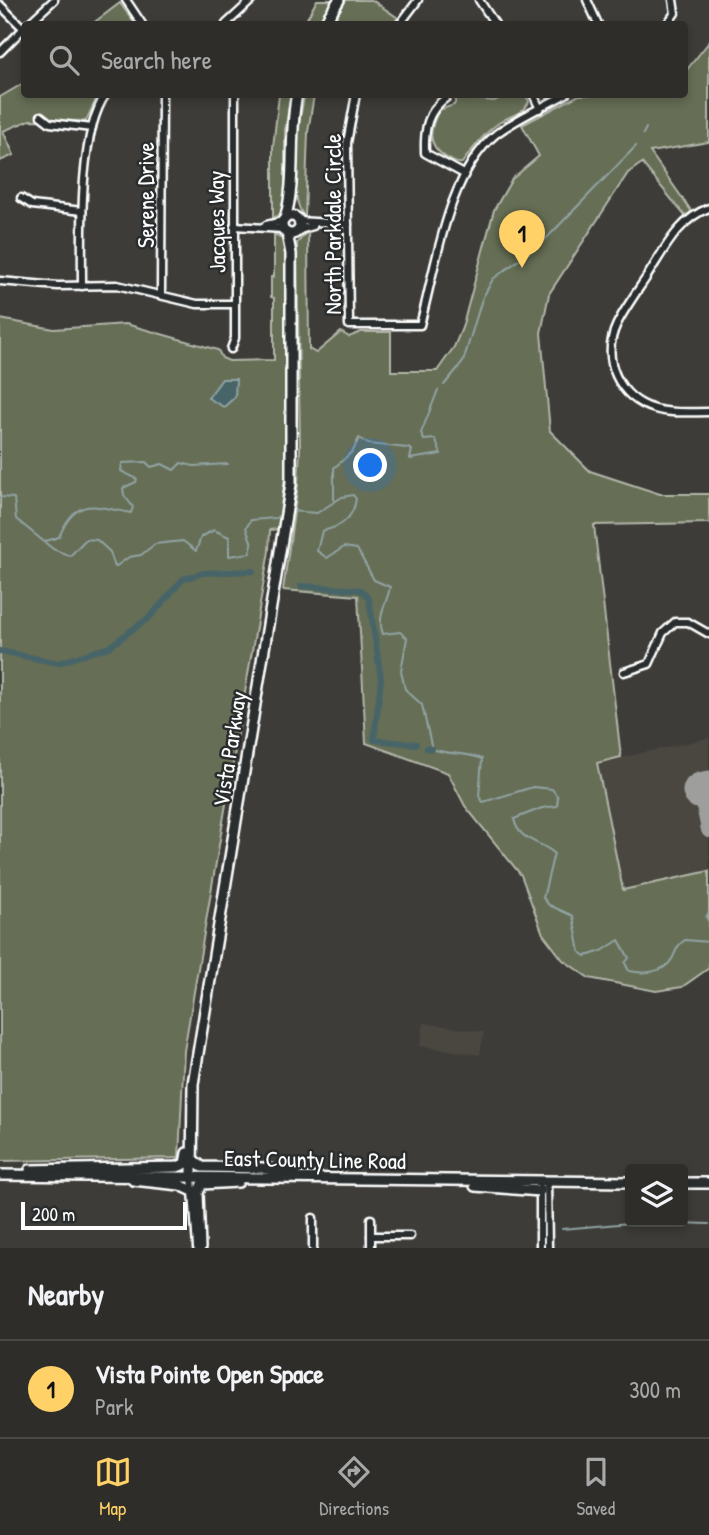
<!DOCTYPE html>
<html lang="en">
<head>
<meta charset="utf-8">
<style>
  :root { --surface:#2e2d2a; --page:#3a3936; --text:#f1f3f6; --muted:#a7a8a8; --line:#494947; --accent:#ffd166 }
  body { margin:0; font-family:"Patrick Hand",sans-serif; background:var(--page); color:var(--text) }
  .controls { position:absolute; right:21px; bottom:21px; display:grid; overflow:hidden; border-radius:7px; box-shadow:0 4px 10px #0003 }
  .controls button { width:63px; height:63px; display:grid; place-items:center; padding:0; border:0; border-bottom:2px solid var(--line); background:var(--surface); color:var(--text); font:35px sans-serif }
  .scale { position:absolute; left:21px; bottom:18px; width:166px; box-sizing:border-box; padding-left:7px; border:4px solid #fff; border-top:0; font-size:19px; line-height:24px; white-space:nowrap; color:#fff; -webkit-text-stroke:5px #2a2d2e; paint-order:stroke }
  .you { position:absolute; left:371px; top:466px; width:24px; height:24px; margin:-18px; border:5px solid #fff; border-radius:50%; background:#1a73e8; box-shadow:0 0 0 10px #1a73e833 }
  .badge { display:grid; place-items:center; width:46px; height:46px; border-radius:50%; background:var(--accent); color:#111; font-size:23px; font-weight:700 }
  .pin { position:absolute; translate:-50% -58px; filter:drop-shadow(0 2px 4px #0008) }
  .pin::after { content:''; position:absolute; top:37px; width:24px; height:21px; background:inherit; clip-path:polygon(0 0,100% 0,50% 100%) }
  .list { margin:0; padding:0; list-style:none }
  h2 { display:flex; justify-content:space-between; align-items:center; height:91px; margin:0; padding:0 28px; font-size:30px }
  h2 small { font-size:23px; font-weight:400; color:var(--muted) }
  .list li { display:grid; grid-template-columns:46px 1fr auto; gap:21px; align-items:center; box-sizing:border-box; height:98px; padding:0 28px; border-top:2px solid var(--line) }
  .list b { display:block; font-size:26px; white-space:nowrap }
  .list p { margin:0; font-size:23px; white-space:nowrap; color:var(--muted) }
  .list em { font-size:23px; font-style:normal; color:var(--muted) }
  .icon { flex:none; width:38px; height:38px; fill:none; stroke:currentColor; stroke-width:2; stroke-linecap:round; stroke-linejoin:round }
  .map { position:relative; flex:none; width:709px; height:1248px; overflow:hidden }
  .search { position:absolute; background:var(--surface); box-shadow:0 4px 10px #0003; left:21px; right:21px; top:21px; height:77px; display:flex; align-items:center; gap:18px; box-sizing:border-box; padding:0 24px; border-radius:7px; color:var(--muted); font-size:26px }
  .sheet { height:189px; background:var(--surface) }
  nav { display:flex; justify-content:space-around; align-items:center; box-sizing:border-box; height:98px; border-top:2px solid var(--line); background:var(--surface); font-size:19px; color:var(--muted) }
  nav a { display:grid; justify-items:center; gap:4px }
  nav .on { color:var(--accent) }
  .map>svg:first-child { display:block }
  .built { fill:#4a463f }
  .green { fill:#666e54; stroke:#b2b6aa; stroke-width:2 }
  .water { fill:#476569; stroke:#91a3a5; stroke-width:2 }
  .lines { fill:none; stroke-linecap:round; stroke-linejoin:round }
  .stream { stroke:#91a3a5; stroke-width:2 }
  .canal { stroke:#476569; stroke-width:6 }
  .taxiway { stroke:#9e9e9c; stroke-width:16 }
  .runway { stroke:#9e9e9c; stroke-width:37 }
  .street-casing { stroke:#fff; stroke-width:11 }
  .secondary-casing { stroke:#fff; stroke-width:14 }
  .street { stroke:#2a2d2e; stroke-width:6 }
  .secondary { stroke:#2a2d2e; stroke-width:9 }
  .labels { text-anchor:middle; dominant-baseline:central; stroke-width:5; stroke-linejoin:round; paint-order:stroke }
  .street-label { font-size:23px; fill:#fff; stroke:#2a2d2e }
</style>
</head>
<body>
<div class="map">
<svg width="709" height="1248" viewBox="0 0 709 1248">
  <rect width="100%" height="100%" fill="#3d3c38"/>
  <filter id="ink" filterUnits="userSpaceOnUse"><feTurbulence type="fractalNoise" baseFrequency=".0143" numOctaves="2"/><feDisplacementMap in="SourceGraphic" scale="14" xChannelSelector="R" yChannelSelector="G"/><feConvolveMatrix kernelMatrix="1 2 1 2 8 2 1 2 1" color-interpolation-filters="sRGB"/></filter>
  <g filter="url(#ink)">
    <g class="built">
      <polygon points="709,738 709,871 623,890 597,763"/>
      <polygon points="424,1023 484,1032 480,1055 420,1046"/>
    </g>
    <g class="green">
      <polygon points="317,0 333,0 318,24 304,24"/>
      <polygon points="346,0 372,0 398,18 393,24 332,24"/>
      <polygon points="120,3 135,24 92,24"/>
      <polygon points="709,42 709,142 650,152 692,212 685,216 642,163 628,173 549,294 541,333 550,431 590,471 660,494 709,494 709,523 594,525 621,757 597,763 623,890 709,871 709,968 682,987 656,991 589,978 563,960 543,934 521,875 465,806 448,773 366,743 358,596 283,590 298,484 300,450 297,243 308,231 309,349 316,353 341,332 349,337 361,332 391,332 391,371 437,371 454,347 462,328 494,210 512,179 539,156 522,125 579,95 684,94 685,72"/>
      <polygon points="24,83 24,94 98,95 86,121 30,120 3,131 14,155 0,161 0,97"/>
      <polygon points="279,95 291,95 285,130 285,199 281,214 273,218 273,147"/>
      <path d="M305,95h9l-6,37 -3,85c-19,-19 -7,-98 0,-122z"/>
      <path d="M507,95h19l3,7c-5,11 -17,13 -27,19 -17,10 -28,27 -40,42 -7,1 -9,-2 -15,-5 -21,-13 -18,-28 -8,-48l15,-5 3,-8 37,4z"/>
      <polygon points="274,233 283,240 286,251 287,461 278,529 270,530 269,551 184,1051 179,1158 0,1161 0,319 54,329 126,324 218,350 222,358 229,361 274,360 274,298 271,297 271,277 274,277"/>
    </g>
    <polygon class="water" points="222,379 236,379 235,397 224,407 208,398"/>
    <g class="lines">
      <g class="stream">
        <polyline points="643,134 646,128"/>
        <polyline points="444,385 463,362 482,299 493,279 542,243 636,146"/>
        <polyline points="0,497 14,498 16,519 53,549 70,556 86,539 97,540 110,552 115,567 129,557 141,555 155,544 183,541 196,551 201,537 214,530 229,537 229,556 250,553 252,544 246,528 251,520 276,518 282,513"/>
        <polyline points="334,502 334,468 353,451 359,438 368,444 408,448 412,450 410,459 441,454 435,439 424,440 421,433 438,390"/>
        <path d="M290,511l27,2 25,-16 11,-2 3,4c-3,20 -15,28 -34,32l-5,20 10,7 17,-11 13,2 17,31 16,7c-2,14 -14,30 -7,47l17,-2 7,6 -6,33 4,18 17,16 10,44c16,6 34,3 50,10l-3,37 4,6 50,-15 19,2 6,8 -1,9 -15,2 -28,11c5,23 25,21 40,34l-11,45 6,7 24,11 7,36 6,4 16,-5 17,-11 10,18 -4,5 4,8c15,3 35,2 43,-12 5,-9 4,-13 13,-19l24,2"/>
        <path d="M46,541l13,-4c17,-41 35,-31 72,-24l2,-6 -9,-12 -1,-7 13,-6 1,-3 -16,-8 1,-8 24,-1 5,5 11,-3 12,6 7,-7 13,3 34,-2"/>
        <polyline points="709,912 706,917 709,922"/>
        <polyline points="647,1222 709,1224"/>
        <polyline points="562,1229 641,1222"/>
      </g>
      <g class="canal">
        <polyline points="301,586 361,590 369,599 381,679 374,740 416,744"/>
        <polyline points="0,651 58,663 109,647 151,616 183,579 203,573 253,571"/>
        <polyline points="427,748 432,749"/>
      </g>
      <polyline class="taxiway" points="701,791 709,830"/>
      <polyline class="runway" points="701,791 709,789"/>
      <defs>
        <g id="street">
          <polyline points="126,0 142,24"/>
          <polyline points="479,0 495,24"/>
          <polyline points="587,0 598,24"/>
          <polyline points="0,5 24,29"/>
          <polyline points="28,24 54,0"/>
          <polyline points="226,24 252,0"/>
          <polyline points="400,24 418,0"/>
          <polyline points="667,24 675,13 673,0"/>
          <polyline points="0,52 24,28"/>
          <path d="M356,94l-9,49 2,182h71c16,-58 27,-151 76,-191 21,-16 47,-27 70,-40"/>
          <polyline points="533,94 540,109"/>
          <path d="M447,97c-20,14 -23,32 -22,56l39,21"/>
          <polyline points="41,116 50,123 92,128"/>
          <polyline points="21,198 32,205 82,211"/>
          <path d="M709,208c-31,11 -46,44 -63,70 -10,15 -21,30 -29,46 -17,35 2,75 38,85 17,5 36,3 54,3"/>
          <polyline points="298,221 348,224"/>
          <polyline points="266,225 283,221"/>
          <polyline points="234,226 283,229"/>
          <polyline points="299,230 313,226"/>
          <polyline points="0,281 58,286 117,285 197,304 234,304"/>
          <path d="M82,286c0,-48 -4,-153 24,-192"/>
          <polyline points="161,294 162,94"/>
          <polyline points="231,349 235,338 235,94"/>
          <polyline points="624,672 649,664 663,633 675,622 688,622 709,634"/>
          <polyline points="192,1176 197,1248"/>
          <polyline points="547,1181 548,1248"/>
          <polyline points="313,1218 313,1248"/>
          <polyline points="371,1236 410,1236"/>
          <polyline points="371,1248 371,1219"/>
          <polyline points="540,1248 540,1187"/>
        </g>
        <g id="secondary">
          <polyline points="324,24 339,0"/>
          <circle cx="291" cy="225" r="9"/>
          <path d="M285,219c12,-40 3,-84 12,-125"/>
          <polyline points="192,1159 202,1167 262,1168 295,1174"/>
          <polyline points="30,1170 177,1167 185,1164 187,1153"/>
          <polyline points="0,1175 630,1182"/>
          <polyline points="192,1176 193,1084 291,484 291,254 287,233"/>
          <polyline points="133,1180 180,1185 193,1191"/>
          <polyline points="683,1183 709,1183"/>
          <polyline points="475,1186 540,1191"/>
          <polyline points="200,1248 198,1193 202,1184 238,1182"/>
        </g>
      </defs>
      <use href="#street" class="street-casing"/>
      <use href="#secondary" class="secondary-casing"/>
      <use href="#street" class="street"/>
      <use href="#secondary" class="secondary"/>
    </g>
  </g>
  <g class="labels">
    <g class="street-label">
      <text transform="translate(145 195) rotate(-90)">Serene Drive</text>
      <text transform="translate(216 222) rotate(-91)">Jacques Way</text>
      <text transform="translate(332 224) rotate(-90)">North Parkdale Circle</text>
      <text transform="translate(229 749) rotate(-81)">Vista Parkway</text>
      <text transform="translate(315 1159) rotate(1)">East County Line Road</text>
    </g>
  </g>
</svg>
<div class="controls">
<button><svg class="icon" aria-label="layers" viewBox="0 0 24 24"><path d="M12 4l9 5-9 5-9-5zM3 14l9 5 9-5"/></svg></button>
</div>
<div class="scale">200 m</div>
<div class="you"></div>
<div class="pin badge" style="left:522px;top:268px">1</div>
<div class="search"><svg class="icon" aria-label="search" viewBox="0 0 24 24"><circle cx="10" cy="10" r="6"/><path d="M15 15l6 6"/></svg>Search here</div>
</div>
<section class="sheet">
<h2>Nearby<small></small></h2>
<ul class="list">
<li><span class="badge">1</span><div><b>Vista Pointe Open Space</b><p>Park</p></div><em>300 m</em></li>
</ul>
</section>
<nav>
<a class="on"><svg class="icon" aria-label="map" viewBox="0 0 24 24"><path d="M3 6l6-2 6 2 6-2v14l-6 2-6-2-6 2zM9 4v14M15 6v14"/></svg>Map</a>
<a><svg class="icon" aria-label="directions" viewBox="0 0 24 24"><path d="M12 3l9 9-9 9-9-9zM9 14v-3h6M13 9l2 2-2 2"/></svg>Directions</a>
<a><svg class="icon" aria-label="saved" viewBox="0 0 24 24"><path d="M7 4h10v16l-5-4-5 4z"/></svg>Saved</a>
</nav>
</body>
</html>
